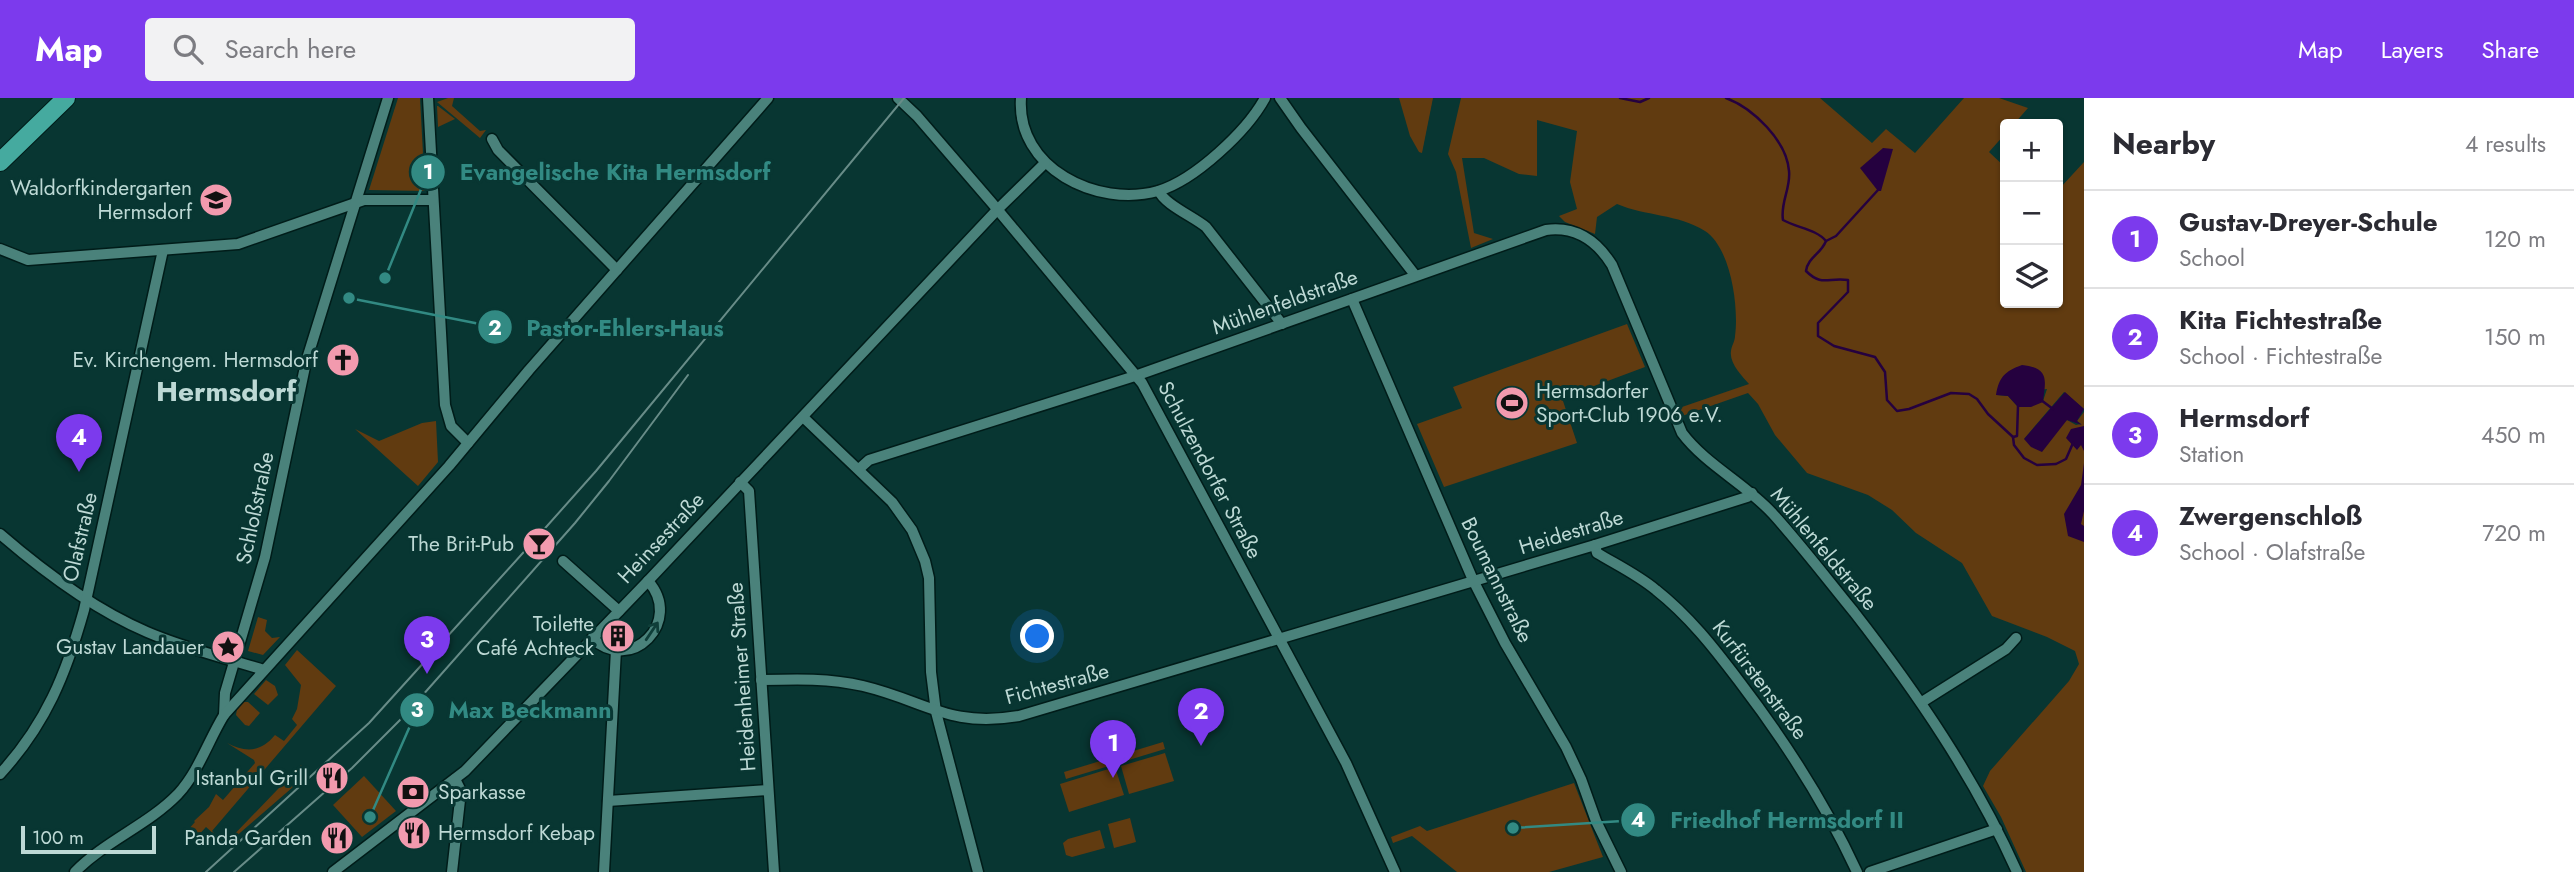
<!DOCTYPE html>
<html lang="en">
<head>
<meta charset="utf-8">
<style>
  :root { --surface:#fff; --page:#f2f2f3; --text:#2b2b33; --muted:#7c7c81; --line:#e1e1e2; --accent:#7c3aed }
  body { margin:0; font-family:Jost,sans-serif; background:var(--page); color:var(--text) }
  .controls { position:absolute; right:21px; top:21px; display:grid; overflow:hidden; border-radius:7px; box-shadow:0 2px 5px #0004 }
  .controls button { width:63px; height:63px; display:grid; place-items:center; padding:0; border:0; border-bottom:2px solid var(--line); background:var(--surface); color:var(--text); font:35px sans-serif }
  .scale { position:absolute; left:21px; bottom:18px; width:135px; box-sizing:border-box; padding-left:7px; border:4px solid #bdd9d5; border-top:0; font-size:19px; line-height:24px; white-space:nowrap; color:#bdd9d5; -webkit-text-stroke:5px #083632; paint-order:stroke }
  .you { position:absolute; left:1038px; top:539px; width:24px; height:24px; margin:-18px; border:5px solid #fff; border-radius:50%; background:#1a73e8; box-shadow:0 0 0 10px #1a73e833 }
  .badge { display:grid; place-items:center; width:46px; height:46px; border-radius:50%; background:var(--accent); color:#fff; font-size:23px; font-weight:700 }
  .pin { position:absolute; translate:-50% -58px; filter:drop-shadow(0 2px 4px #0008) }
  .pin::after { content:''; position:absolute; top:37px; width:24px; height:21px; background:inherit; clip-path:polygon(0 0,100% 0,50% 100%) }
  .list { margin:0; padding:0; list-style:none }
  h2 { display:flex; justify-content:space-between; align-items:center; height:91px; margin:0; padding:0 28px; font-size:30px }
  h2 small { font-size:23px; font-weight:400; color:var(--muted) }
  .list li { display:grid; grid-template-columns:46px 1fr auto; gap:21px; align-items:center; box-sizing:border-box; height:98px; padding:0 28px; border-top:2px solid var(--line) }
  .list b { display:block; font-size:26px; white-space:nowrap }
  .list p { margin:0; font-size:23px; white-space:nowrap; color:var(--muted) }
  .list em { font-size:23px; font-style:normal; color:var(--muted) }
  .icon { flex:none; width:38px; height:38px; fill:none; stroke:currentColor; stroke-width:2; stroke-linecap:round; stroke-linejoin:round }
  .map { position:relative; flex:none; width:2084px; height:774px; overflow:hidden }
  header { display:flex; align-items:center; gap:42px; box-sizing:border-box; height:98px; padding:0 35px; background:var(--accent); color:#fff }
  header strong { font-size:33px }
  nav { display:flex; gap:38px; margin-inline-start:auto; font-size:24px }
  .search { width:490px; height:63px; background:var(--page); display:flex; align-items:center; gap:18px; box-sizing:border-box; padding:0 24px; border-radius:7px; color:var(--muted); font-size:26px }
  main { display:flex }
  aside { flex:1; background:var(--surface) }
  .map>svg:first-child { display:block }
  .green { fill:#613b10; fill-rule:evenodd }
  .water { fill:#25013f }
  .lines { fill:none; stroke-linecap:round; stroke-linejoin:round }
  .stream { stroke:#25013f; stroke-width:2.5 }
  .minor-casing { stroke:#001c19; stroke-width:13 }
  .primary-casing { stroke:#001c19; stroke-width:20 }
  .minor { stroke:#4a827b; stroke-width:10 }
  .primary { stroke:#45aa9f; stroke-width:18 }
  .tram { stroke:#688c88; stroke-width:2 }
  .oneway { stroke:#0f3e39 }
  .labels { text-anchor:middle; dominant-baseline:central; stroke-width:6; stroke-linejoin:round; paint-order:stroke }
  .poi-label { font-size:21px; fill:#bdd9d5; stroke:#083632; text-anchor:end }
  .street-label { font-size:21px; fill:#bdd9d5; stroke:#083632 }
  .district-label { font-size:28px; font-weight:bold; fill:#bdd9d5; stroke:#083632 }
  .leader { fill:none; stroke:#328a83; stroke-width:2.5 }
  .callout-dot { fill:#328a83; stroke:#083632; stroke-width:2.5 }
  .mark-label { font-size:21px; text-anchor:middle; font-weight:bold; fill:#fff }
  .callout-label { font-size:23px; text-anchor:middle; font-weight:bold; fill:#328a83; stroke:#083632; stroke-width:6; stroke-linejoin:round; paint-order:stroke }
</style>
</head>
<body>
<header>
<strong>Map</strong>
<div class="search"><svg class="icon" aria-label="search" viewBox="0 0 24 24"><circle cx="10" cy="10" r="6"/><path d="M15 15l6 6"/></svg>Search here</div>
<nav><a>Map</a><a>Layers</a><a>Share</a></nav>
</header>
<main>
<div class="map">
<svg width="2084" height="774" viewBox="0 0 2084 774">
  <rect width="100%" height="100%" fill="#083632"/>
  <g class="green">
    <polygon points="398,0 420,0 425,93 369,92"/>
    <polygon points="448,0 454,0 452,8 480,33 486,32 480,40 437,4"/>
    <polygon points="1399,0 1433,0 1422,55 1419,54 1410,38"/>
    <path d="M1461,0h359l52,45 14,-14 29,24 49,-55h35l29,10 -14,16h-9v10l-16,18 16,15v136h53v-116h3l23,-25v247l-20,-17 -40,47 43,-19 9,5 5,-1 -4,-3 7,-9v460h-58l-25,-55 -18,-31 7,-15 79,-90 10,-17 -4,-13 -28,-14 -55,-21 -30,-53 -46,-30 -24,-23 -24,-15 -61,-22 -32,-38 -17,-31 -10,-11 -66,23 -3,-8 70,-24c-7,-8 -20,-21 -18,-33 0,-4 4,-10 4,-15 4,-29 -4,-88 -30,-105 -27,-17 -60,-15 -88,-27l-20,13 -2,17 -30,-12 -6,-6 18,-7 -7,-27 7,-51 -40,-11v56l-18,-2 -35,-16h-22l12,75 19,6 -22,9 -15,-76 -8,-18zM2047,291l-4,12 -25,6 -10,-11 -11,-1z"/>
    <polygon points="437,8 438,8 455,21 438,29"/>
    <polygon points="1627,226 1645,269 1562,300 1577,345 1444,389 1417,326 1462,310 1453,289"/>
    <polygon points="436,323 438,364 418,388 355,331 379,343 422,325"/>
    <polygon points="258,519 267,522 265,533 272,540 280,539 263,557 248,553"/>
    <path d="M297,552l39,36 -124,145 14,12 75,-78 7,9 -82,71 -20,-18 -11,12 -8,-8 8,-9 -1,-1 15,-14 7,-13 7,6 32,-37 -1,-3 -27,-17c19,10 34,9 48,-8l9,6 13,-16 -5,-6 5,-10 4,-24 -16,-20z"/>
    <polygon points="266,582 275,588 278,597 268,607 254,596"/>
    <polygon points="243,604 248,604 260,615 249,628 245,627 236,617 237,611"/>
    <polygon points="1163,644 1165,651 1066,681 1064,674"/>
    <polygon points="1165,655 1174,683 1129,696 1121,668"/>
    <polygon points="1115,669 1124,697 1069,714 1060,686"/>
    <polygon points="364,678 396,713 362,739 333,707"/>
    <polygon points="1574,685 1603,759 1549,774 1457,774 1412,738 1393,745 1391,739 1420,728 1427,733"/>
    <polygon points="1130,720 1136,744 1114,750 1108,726"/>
    <polygon points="1100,732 1105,750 1072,759 1066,757 1063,745 1068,741"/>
  </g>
  <g class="water">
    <polygon points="1883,50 1893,51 1881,93 1878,93 1860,70"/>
    <path d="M2022,267c29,3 23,17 21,37l-12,5h-13l-10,-11 -12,-1c3,-18 9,-24 26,-30z"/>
    <polygon points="2065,294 2084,311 2077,323 2082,327 2067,322 2042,354 2031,349 2024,341"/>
    <polygon points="2084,328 2084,353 2081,347 2077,352 2066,340 2071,331"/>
    <polygon points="2084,365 2084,413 2081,426 2084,428 2084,444 2068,438 2064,416 2081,387"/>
  </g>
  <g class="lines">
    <g class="stream">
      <polyline points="1620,0 1640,4 1649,0"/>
      <path d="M1726,0c27,10 61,43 63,73 2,17 -9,32 -6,49 14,8 33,9 43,21 -5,13 -18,16 -20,30 16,16 22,6 42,9v12l-30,31v13l16,10 41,11 10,15 2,28 10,11 12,-2 42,-16 18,1 8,5 11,15 25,23 1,8 10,13 13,7 19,-1 10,-5 7,-16"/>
      <polyline points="1826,143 1836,138 1878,92"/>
      <polyline points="2041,302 2053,311"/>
      <polyline points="2013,339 2017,338 2018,308"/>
    </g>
    <defs>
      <g id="minor">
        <polyline points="428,0 445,307 451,328 468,345"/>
        <polyline points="898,0 917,18 992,105 1142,285 1346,665 1395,774"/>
        <path d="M1021,0c-5,70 76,110 137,93 37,-11 89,-60 107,-93"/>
        <polyline points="1280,0 1301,30 1415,177"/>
        <polyline points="492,41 498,52 617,172"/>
        <path d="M1159,93c5,13 35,26 47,36l76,97"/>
        <polyline points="0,151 28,162 238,146 364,102 433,102"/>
        <polyline points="1352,201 1473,482 1505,545 1566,649 1581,681 1596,723 1621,774"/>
        <polyline points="803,319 892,404 912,432 925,463 929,480 931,574 936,614 978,774"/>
        <path d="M859,371l10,-9 266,-84 411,-146c30,-4 51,11 66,35l70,168c24,32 64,51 91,81 28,31 54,65 81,98 63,81 121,166 163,260"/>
        <polyline points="740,384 749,393 774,774"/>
        <path d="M0,436c44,38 93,75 147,98 37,16 78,26 117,38"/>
        <path d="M1595,447l2,8c20,12 41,22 59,37 33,26 58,58 83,91 46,60 86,122 118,191"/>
        <polyline points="563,463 619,513"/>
        <path d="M592,540c39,37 92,-17 56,-57"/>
        <path d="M761,582c35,-1 69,-2 102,6 63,15 86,42 156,30l576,-171 152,-48 5,-4"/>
        <polyline points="1922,604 2006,551 2016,540"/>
        <polyline points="224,617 225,595 265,459 306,264 388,0"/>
        <path d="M0,676c46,-50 66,-100 84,-164l79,-360"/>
        <polyline points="608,703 768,692"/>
        <path d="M75,774c30,-31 73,-47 103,-78 21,-23 30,-53 46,-79l225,-249 80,-96 239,-272"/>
        <polyline points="333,774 465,673 648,483 997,112 1045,65"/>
        <polyline points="452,774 461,693 455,681"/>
        <polyline points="604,774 616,552"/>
        <polyline points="1870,774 1997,731"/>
      </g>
      <polyline id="primary" points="0,64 66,0"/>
    </defs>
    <use href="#minor" class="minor-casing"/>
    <use href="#primary" class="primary-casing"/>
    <use href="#minor" class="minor"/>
    <use href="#primary" class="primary"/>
    <g class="tram">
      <polyline points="206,774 369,625 531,446 596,373 904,0"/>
      <polyline points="234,774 352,670 406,616 575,425 609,383 688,277"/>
    </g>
  </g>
  <defs><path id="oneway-shaft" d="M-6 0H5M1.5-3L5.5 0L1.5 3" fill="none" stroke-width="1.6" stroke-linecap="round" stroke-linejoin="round" transform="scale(1.75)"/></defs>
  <use class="oneway" href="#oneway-shaft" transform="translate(652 533) rotate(-56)"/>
  <defs>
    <symbol id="school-disc" viewBox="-11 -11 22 22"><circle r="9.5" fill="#f29aae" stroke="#083632"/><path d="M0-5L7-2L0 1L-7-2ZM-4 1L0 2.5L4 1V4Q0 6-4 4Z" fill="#111"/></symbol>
    <symbol id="church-disc" viewBox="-11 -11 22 22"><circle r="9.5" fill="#f29aae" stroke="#083632"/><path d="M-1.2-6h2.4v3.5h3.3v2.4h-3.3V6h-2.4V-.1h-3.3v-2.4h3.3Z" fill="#111"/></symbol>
    <symbol id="stadium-disc" viewBox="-11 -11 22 22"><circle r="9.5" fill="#f29aae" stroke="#083632"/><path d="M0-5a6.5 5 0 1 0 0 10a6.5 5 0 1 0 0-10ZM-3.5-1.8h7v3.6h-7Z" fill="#111"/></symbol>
    <symbol id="bar-disc" viewBox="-11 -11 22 22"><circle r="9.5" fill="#f29aae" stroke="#083632"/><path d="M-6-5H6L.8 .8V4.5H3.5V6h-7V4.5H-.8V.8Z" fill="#111"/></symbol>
    <symbol id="building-disc" viewBox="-11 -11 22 22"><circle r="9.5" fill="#f29aae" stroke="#083632"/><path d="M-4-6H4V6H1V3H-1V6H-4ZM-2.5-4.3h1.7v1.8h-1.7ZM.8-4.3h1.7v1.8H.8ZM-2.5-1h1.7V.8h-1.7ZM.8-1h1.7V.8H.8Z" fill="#111"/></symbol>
    <symbol id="sight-disc" viewBox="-11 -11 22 22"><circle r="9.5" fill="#f29aae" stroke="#083632"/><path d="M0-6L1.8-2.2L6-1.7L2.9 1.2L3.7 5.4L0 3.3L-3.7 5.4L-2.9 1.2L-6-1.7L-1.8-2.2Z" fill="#111"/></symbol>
    <symbol id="restaurant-disc" viewBox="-11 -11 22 22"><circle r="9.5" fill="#f29aae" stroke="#083632"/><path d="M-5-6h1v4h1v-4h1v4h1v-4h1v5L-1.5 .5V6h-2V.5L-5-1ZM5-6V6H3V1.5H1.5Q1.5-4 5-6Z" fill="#111"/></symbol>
    <symbol id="bank-disc" viewBox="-11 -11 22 22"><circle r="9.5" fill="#f29aae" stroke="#083632"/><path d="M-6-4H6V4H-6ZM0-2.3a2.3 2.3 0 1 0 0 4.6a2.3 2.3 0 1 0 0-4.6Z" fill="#111"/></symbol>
  </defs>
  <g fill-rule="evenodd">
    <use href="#school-disc" x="197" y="83" width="38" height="38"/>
    <use href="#church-disc" x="324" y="243" width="38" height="38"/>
    <use href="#stadium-disc" x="1493" y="286" width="38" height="38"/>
    <use href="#bar-disc" x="520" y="427" width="38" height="38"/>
    <use href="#building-disc" x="599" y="519" width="38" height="38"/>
    <use href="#sight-disc" x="209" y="530" width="38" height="38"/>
    <use href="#restaurant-disc" x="313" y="661" width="38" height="38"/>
    <use href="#bank-disc" x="394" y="675" width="38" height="38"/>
    <use href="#restaurant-disc" x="395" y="716" width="38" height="38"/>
    <use href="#restaurant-disc" x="318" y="721" width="38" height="38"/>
  </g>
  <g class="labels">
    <g class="poi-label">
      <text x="192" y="90">Waldorfkindergarten<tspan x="192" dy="24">Hermsdorf</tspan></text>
      <text x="318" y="262">Ev. Kirchengem. Hermsdorf</text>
      <text x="1536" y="293" text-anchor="start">Hermsdorfer<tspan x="1536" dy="24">Sport-Club 1906 e.V.</tspan></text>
      <text x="514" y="446">The Brit-Pub</text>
      <text x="594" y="526">Toilette<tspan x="594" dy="24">Café Achteck</tspan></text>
      <text x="204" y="549">Gustav Landauer</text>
      <text x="308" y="680">Istanbul Grill</text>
      <text x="438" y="694" text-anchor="start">Sparkasse</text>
      <text x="438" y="735" text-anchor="start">Hermsdorf Kebap</text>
      <text x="312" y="740">Panda Garden</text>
    </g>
    <g class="street-label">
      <text transform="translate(1285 204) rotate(-20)">Mühlenfeldstraße</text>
      <text transform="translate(1210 372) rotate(62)">Schulzendorfer Straße</text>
      <text transform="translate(255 410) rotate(-78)">Schloßstraße</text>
      <text transform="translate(1571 434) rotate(-17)">Heidestraße</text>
      <text transform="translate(80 439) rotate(-77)">Olafstraße</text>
      <text transform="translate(661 440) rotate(-47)">Heinsestraße</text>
      <text transform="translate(1824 451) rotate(50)">Mühlenfeldstraße</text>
      <text transform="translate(1497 482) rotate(64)">Boumannstraße</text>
      <text transform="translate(742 579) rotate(-94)">Heidenheimer Straße</text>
      <text transform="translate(1760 582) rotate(53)">Kurfürstenstraße</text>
      <text transform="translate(1057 586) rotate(-15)">Fichtestraße</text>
    </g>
    <g class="district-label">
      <text x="226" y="293">Hermsdorf</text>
    </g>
  </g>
  <path class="leader" d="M385 180L428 74M349 200L495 229M370 719L417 612M1513 730L1638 722"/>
  <g class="callout-dot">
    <circle cx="385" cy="180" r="7"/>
    <circle cx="349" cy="200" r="7"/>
    <circle cx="370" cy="719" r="7"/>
    <circle cx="1513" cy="730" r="7"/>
    <circle cx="428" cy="74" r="18"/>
    <circle cx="495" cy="229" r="18"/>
    <circle cx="417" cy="612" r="18"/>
    <circle cx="1638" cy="722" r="18"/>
  </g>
  <g class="mark-label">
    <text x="428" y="81">1</text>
    <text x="495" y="237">2</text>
    <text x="417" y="619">3</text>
    <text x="1638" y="729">4</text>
  </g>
  <g class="callout-label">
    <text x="615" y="82">Evangelische Kita Hermsdorf</text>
    <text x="625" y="238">Pastor-Ehlers-Haus</text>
    <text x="530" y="620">Max Beckmann</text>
    <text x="1787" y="730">Friedhof Hermsdorf II</text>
  </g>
</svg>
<div class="controls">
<button>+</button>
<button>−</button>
<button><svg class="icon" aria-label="layers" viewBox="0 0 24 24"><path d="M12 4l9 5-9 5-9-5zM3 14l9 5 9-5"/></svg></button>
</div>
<div class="scale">100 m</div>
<div class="you"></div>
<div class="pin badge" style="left:1113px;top:680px">1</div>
<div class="pin badge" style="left:1201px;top:648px">2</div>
<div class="pin badge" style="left:427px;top:576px">3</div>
<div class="pin badge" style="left:79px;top:374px">4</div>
</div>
<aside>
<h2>Nearby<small>4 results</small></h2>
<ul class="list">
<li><span class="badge">1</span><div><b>Gustav-Dreyer-Schule</b><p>School</p></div><em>120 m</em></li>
<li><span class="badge">2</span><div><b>Kita Fichtestraße</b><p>School · Fichtestraße</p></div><em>150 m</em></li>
<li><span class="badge">3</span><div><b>Hermsdorf</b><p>Station</p></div><em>450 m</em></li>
<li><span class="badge">4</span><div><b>Zwergenschloß</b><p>School · Olafstraße</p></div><em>720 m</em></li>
</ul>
</aside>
</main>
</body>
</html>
